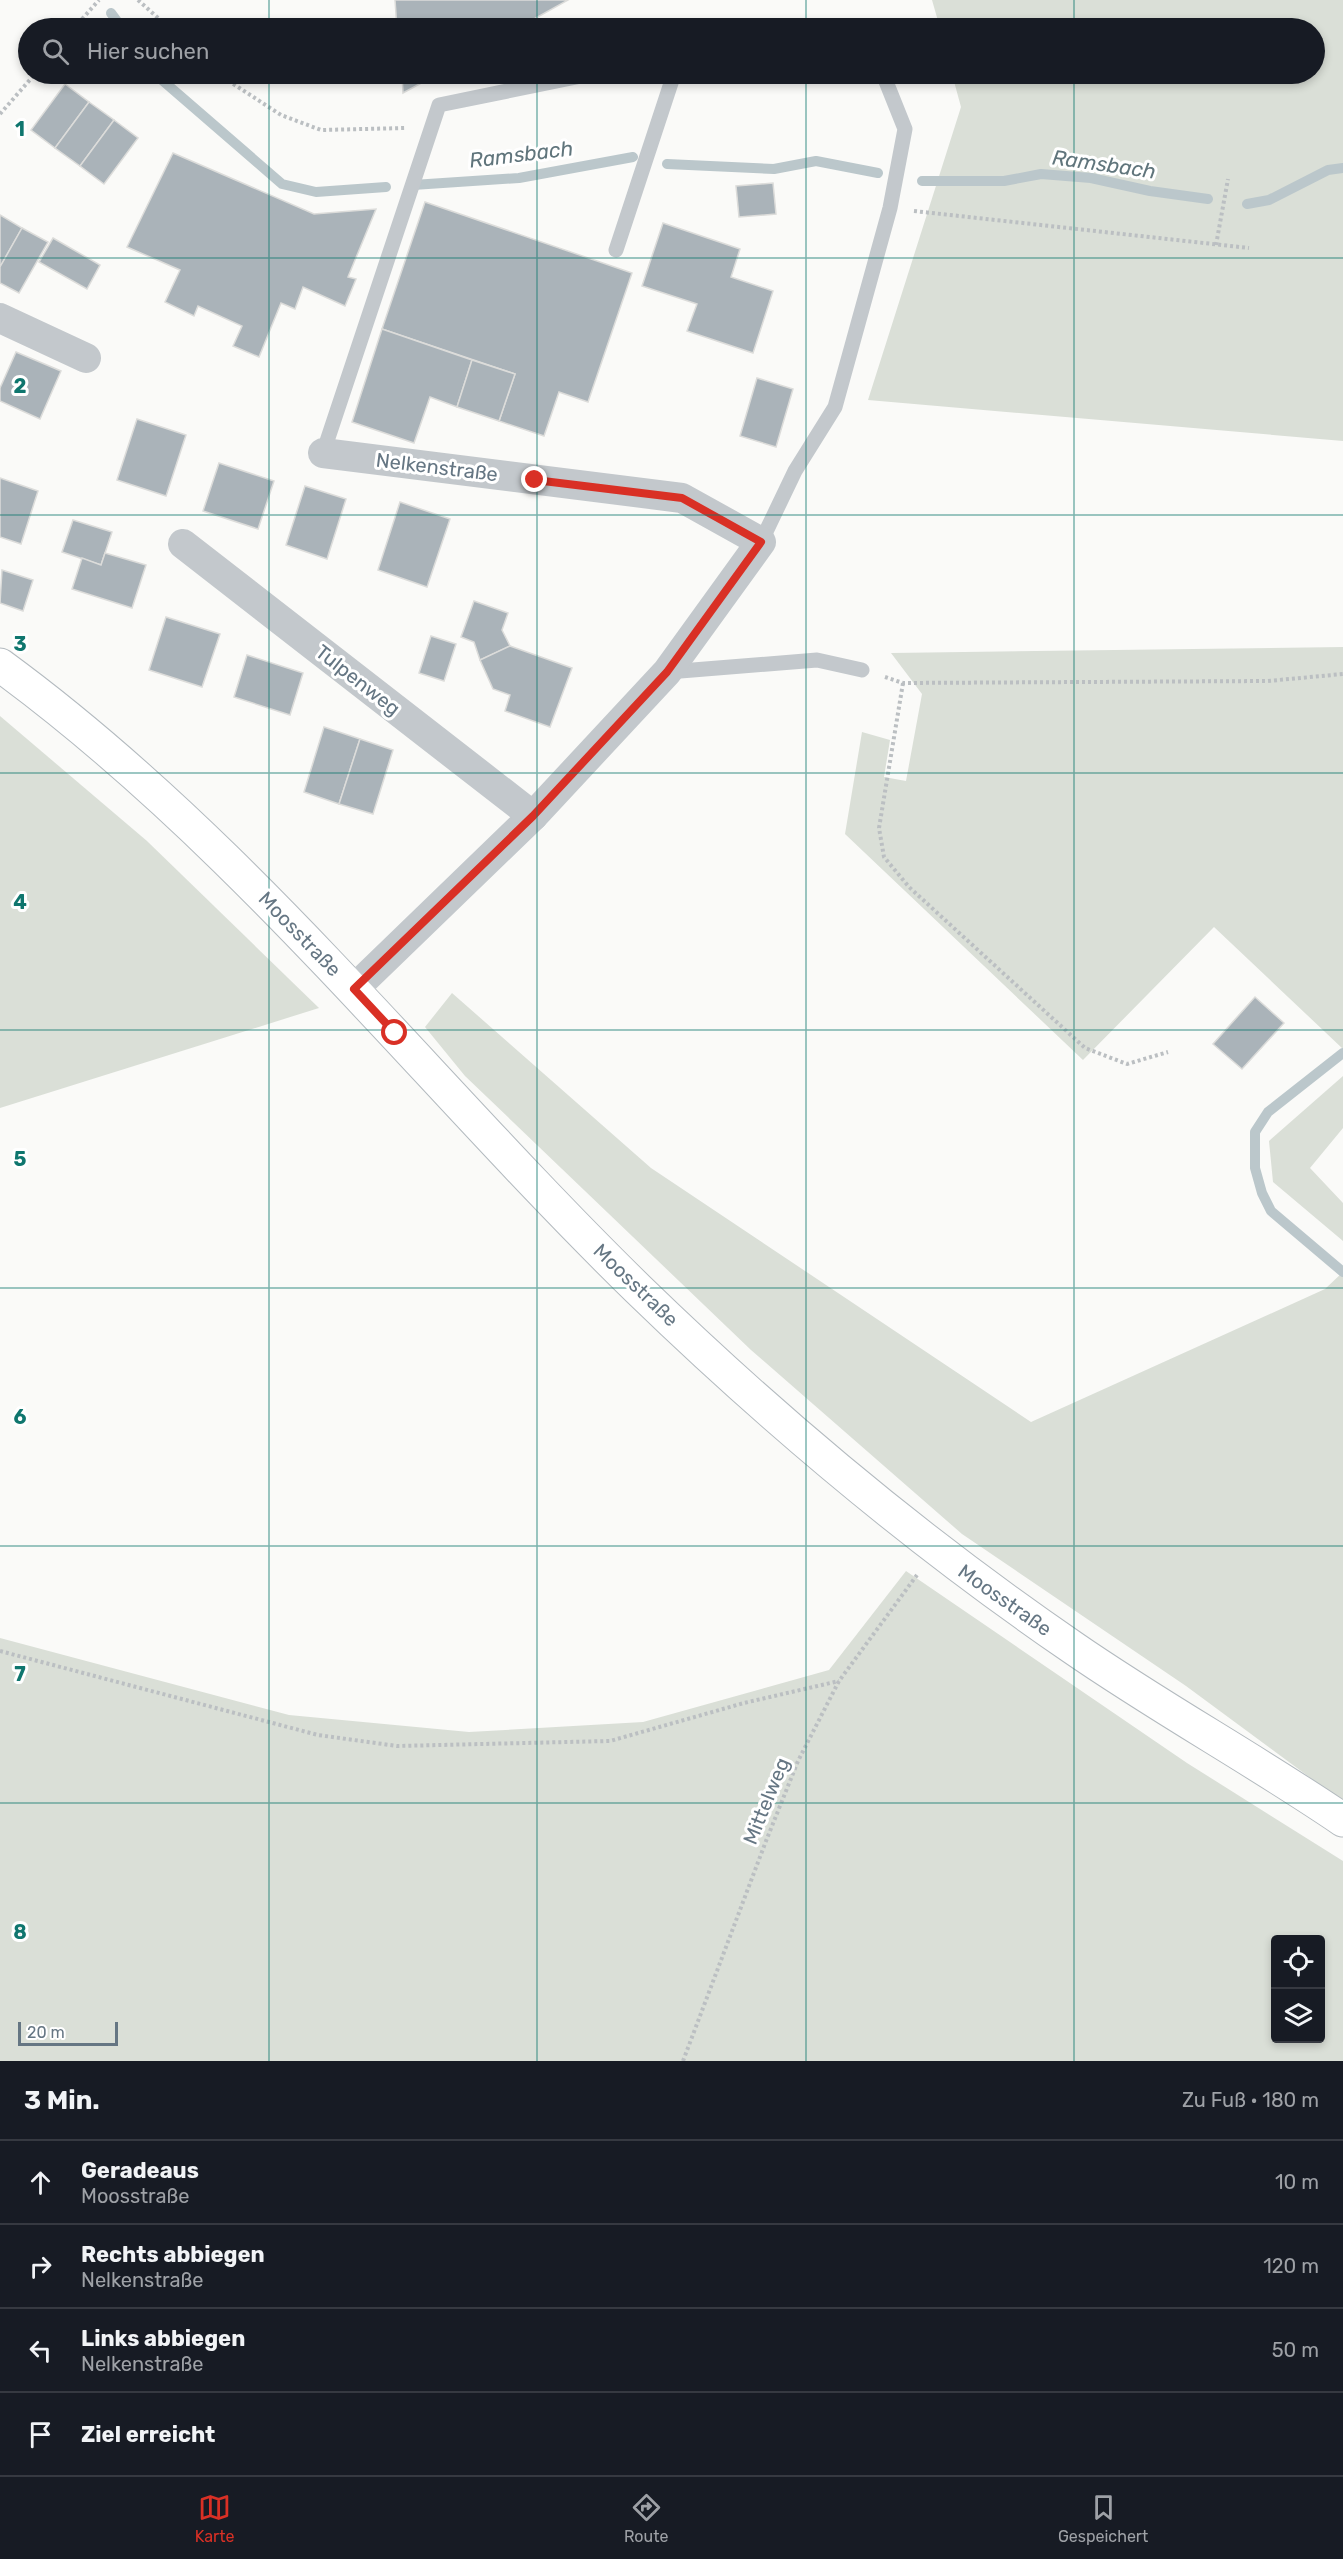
<!DOCTYPE html>
<html lang="de">
<head>
<meta charset="utf-8">
<style>
  :root { --surface:#171b24; --page:#242831; --text:#f1f3f6; --muted:#9ea1a6; --line:#363941; --accent:#d93025 }
  body { margin:0; font-family:Rubik,sans-serif; background:var(--page); color:var(--text) }
  .controls { position:absolute; right:18px; bottom:18px; display:grid; overflow:hidden; border-radius:6px; box-shadow:0 3px 9px #0003 }
  .controls button { width:54px; height:54px; display:grid; place-items:center; padding:0; border:0; border-bottom:2px solid var(--line); background:var(--surface); color:var(--text); font:30px sans-serif }
  .scale { position:absolute; left:18px; bottom:15px; width:100px; box-sizing:border-box; padding-left:6px; border:3px solid #657683; border-top:0; font-size:16px; line-height:21px; white-space:nowrap; color:#657683; -webkit-text-stroke:4px #fff; paint-order:stroke }
  .stop { position:absolute; width:18px; height:18px; margin:-14px; border:4px solid #d93025; border-radius:50%; background:#fff }
  .stop.end { background:#d93025; border-color:#fff; box-shadow:0 2px 6px #0008 }
  .list { margin:0; padding:0; list-style:none }
  h2 { display:flex; justify-content:space-between; align-items:center; height:78px; margin:0; padding:0 24px; font-size:26px }
  h2 small { font-size:20px; font-weight:400; color:var(--muted) }
  .list li { display:grid; grid-template-columns:39px 1fr auto; gap:18px; align-items:center; box-sizing:border-box; height:84px; padding:0 24px; border-top:2px solid var(--line) }
  .list b { display:block; font-size:22px; white-space:nowrap }
  .list p { margin:0; font-size:20px; white-space:nowrap; color:var(--muted) }
  .list em { font-size:20px; font-style:normal; color:var(--muted) }
  .icon { flex:none; width:33px; height:33px; fill:none; stroke:currentColor; stroke-width:2; stroke-linecap:round; stroke-linejoin:round }
  .map { position:relative; flex:none; width:1343px; height:2061px; overflow:hidden }
  .search { position:absolute; background:var(--surface); box-shadow:0 3px 9px #0003; left:18px; right:18px; top:18px; height:66px; display:flex; align-items:center; gap:15px; box-sizing:border-box; padding:0 21px; border-radius:33px; color:var(--muted); font-size:22px }
  .sheet { height:414px; background:var(--surface) }
  nav { display:flex; justify-content:space-around; align-items:center; box-sizing:border-box; height:84px; border-top:2px solid var(--line); background:var(--surface); font-size:16px; color:var(--muted) }
  nav a { display:grid; justify-items:center; gap:3px }
  nav .on { color:var(--accent) }
  .map>svg:first-child { display:block }
  .green { fill:#dadfd7; fill-rule:evenodd }
  .lines { fill:none; stroke-linecap:round; stroke-linejoin:round }
  .stream { stroke:#bbc7cb; stroke-width:10 }
  .building { fill:#aab3b9; stroke:#dcdcda; stroke-width:1.5 }
  .secondary-casing { stroke:#b3babf; stroke-width:35 }
  .path { stroke:#bbbfc2; stroke-width:4; stroke-dasharray:3 3; stroke-linecap:butt }
  .lane { stroke:#c3c8cc; stroke-width:15 }
  .street { stroke:#c3c8cc; stroke-width:30 }
  .secondary { stroke:#fff; stroke-width:33 }
  .route { stroke:#d93025; stroke-width:8 }
  .grid { fill:none; stroke:#0f766e; stroke-width:1.5; stroke-opacity:0.55 }
  .labels { text-anchor:middle; dominant-baseline:central; stroke-width:6; stroke-linejoin:round; paint-order:stroke }
  .street-label { font-size:20px; fill:#657683; stroke:#fff }
  .water-label { font-size:21px; font-style:italic; fill:#60757c; stroke:#fff }
  .grid-label { font-size:20px; text-anchor:middle; font-weight:bold; fill:#0f766e; stroke:#fff; stroke-width:6; stroke-linejoin:round; paint-order:stroke }
</style>
</head>
<body>
<div class="map">
<svg width="1343" height="2061" viewBox="0 0 1343 2061">
  <rect width="100%" height="100%" fill="#fafaf8"/>
  <g class="green">
    <polygon points="932,0 1343,0 1343,441 868,400 961,107 952,74 1314,74 1314,28 940,28"/>
    <polygon points="1343,647 1343,1049 1214,927 1083,1060 845,834 862,732 890,740 884,777 906,781 922,694 891,653"/>
    <polygon points="0,716 147,841 319,1008 0,1108"/>
    <polygon points="452,993 651,1168 1031,1422 1325,1289 1343,1272 1343,1802 1186,1686 962,1534 751,1350 465,1076 425,1027"/>
    <polygon points="1343,1076 1343,1128 1310,1168 1343,1203 1343,1241 1273,1182 1269,1141"/>
    <path d="M906,1571l281,192 156,98v200h-1343v-423l289,77 180,17 174,-10 186,-52zM1276,1940h44v98h-44z"/>
  </g>
  <g class="lines">
    <g class="stream">
      <polyline points="111,13 122,28"/>
      <polyline points="155,74 282,184 316,192 386,187"/>
      <polyline points="667,164 774,169 816,161 878,173"/>
      <polyline points="922,181 1004,181 1041,174 1091,178 1150,191 1208,199"/>
      <polyline points="413,185 519,178 633,157"/>
      <polyline points="1247,204 1269,200 1328,170 1343,168"/>
      <polyline points="1343,1053 1268,1112 1255,1132 1255,1168 1262,1193 1271,1211 1343,1272"/>
    </g>
  </g>
  <g class="building">
    <polygon points="395,0 568,0 518,28 397,28"/>
    <polygon points="402,74 438,74 403,93"/>
    <polygon points="65,84 89,102 55,148 31,130"/>
    <polygon points="89,102 114,120 80,166 55,148"/>
    <polygon points="114,120 138,138 104,184 80,166"/>
    <polygon points="173,153 314,214 376,209 348,277 356,279 345,306 303,287 295,309 281,303 259,357 233,346 242,326 198,306 194,316 165,302 180,270 127,247"/>
    <polygon points="773,183 776,214 739,217 736,186"/>
    <polygon points="425,202 632,273 588,402 559,392 544,436 499,421 515,374 382,329"/>
    <polygon points="0,215 22,228 0,267"/>
    <polygon points="663,223 740,249 731,277 773,291 753,353 687,331 697,304 642,286"/>
    <polygon points="22,228 48,242 19,293 0,283 0,267"/>
    <polygon points="53,238 100,265 87,289 39,262"/>
    <polygon points="382,329 472,360 457,407 430,397 414,443 352,422"/>
    <polygon points="16,352 61,371 40,419 0,401 0,388"/>
    <polygon points="472,360 515,374 499,421 457,407"/>
    <polygon points="757,378 793,389 776,447 740,436"/>
    <polygon points="137,419 186,435 166,496 117,480"/>
    <polygon points="219,463 274,481 258,529 203,511"/>
    <polygon points="0,478 38,491 21,544 0,537"/>
    <polygon points="305,486 346,499 327,559 286,545"/>
    <polygon points="400,502 450,519 427,587 378,570"/>
    <polygon points="73,520 112,532 101,565 62,552"/>
    <polygon points="105,553 146,565 132,608 72,589 82,558 101,565"/>
    <polygon points="2,570 33,580 23,611 0,603"/>
    <polygon points="474,601 508,613 502,630 510,646 480,660 474,642 461,637"/>
    <polygon points="166,617 220,634 202,687 149,670"/>
    <polygon points="431,636 456,644 444,681 419,673"/>
    <polygon points="510,646 572,668 550,727 505,711 510,695 493,689 480,660"/>
    <polygon points="247,655 303,673 290,715 234,697"/>
    <polygon points="324,727 360,739 339,804 304,792"/>
    <polygon points="360,739 393,750 373,814 339,804"/>
    <polygon points="1255,997 1284,1023 1242,1069 1213,1044"/>
  </g>
  <g class="lines">
    <defs>
      <path id="secondary" d="M0,665c242,177 425,416 638,624 136,132 278,251 434,358 88,61 183,113 271,173"/>
    </defs>
    <use href="#secondary" class="secondary-casing"/>
    <g class="path">
      <polyline points="138,0 169,28"/>
      <polyline points="74,28 99,0"/>
      <polyline points="218,74 281,115 321,130 406,128"/>
      <polyline points="0,114 35,74"/>
      <polyline points="914,211 1249,248"/>
      <polyline points="1216,245 1228,179"/>
      <polyline points="885,677 903,683 1268,681 1343,674"/>
      <polyline points="903,683 879,828 884,857 909,887 1085,1048 1127,1064 1168,1052"/>
      <polyline points="0,1651 318,1735 397,1746 610,1741 744,1703 839,1681"/>
      <polyline points="683,2061 766,1841 798,1761 839,1681 917,1575"/>
    </g>
    <g class="lane">
      <polyline points="616,250 674,74"/>
      <polyline points="323,453 439,105 591,74"/>
      <polyline points="761,542 795,471 835,407 890,208 905,129 883,74"/>
      <polyline points="668,672 817,660 862,670"/>
    </g>
    <g class="street">
      <polyline points="0,318 86,358"/>
      <polyline points="323,453 682,498 761,542 667,672 533,816 354,989"/>
      <polyline points="183,544 533,816"/>
    </g>
    <use href="#secondary" class="secondary"/>
  </g>
  <g class="lines">
    <polyline class="route" points="395,1033 354,989 533,816 667,672 761,542 682,498 535,480"/>
  </g>
  <path class="grid" d="M269,0v28M537,0v28M806,0v28M1074,0v28M269,74v1987M537,74v1987M806,74v1987M1074,74v1987M0,258h1343M0,515h1343M0,773h1343M0,1030h1343M0,1288h1343M0,1546h1343M0,1803h1343"/>
  <g class="labels">
    <g class="street-label">
      <text transform="translate(437 467) rotate(7)">Nelkenstraße</text>
      <text transform="translate(358 680) rotate(38)">Tulpenweg</text>
      <text transform="translate(300 934) rotate(46)">Moosstraße</text>
      <text transform="translate(636 1285) rotate(44)">Moosstraße</text>
      <text transform="translate(1005 1600) rotate(35)">Moosstraße</text>
      <text transform="translate(766 1801) rotate(-68)">Mittelweg</text>
    </g>
    <g class="water-label">
      <text transform="translate(521 154) rotate(-7)">Ramsbach</text>
      <text transform="translate(1104 164) rotate(8)">Ramsbach</text>
    </g>
  </g>
  <g class="grid-label">
    <text x="20" y="136">1</text>
    <text x="20" y="393">2</text>
    <text x="20" y="651">3</text>
    <text x="20" y="909">4</text>
    <text x="20" y="1166">5</text>
    <text x="20" y="1424">6</text>
    <text x="20" y="1681">7</text>
    <text x="20" y="1939">8</text>
  </g>
</svg>
<div class="controls">
<button><svg class="icon" aria-label="locate" viewBox="0 0 24 24"><circle cx="12" cy="12" r="6"/><path d="M12 2v4M12 18v4M2 12h4M18 12h4"/></svg></button>
<button><svg class="icon" aria-label="layers" viewBox="0 0 24 24"><path d="M12 4l9 5-9 5-9-5zM3 14l9 5 9-5"/></svg></button>
</div>
<div class="scale">20 m</div>
<div class="stop" style="left:395px;top:1033px"></div>
<div class="stop end" style="left:535px;top:480px"></div>
<div class="search"><svg class="icon" aria-label="search" viewBox="0 0 24 24"><circle cx="10" cy="10" r="6"/><path d="M15 15l6 6"/></svg>Hier suchen</div>
</div>
<section class="sheet">
<h2>3 Min.<small>Zu Fuß · 180 m</small></h2>
<ul class="list">
<li><svg class="icon" aria-label="ahead" viewBox="0 0 24 24"><path d="M12 20V5M6 11l6-6 6 6"/></svg><div><b>Geradeaus</b><p>Moosstraße</p></div><em>10 m</em></li>
<li><svg class="icon" aria-label="right" viewBox="0 0 24 24"><path d="M7 20v-9h11M14 6l5 5-5 5"/></svg><div><b>Rechts abbiegen</b><p>Nelkenstraße</p></div><em>120 m</em></li>
<li><svg class="icon" aria-label="left" viewBox="0 0 24 24"><path d="M17 20v-9H6M10 6l-5 5 5 5"/></svg><div><b>Links abbiegen</b><p>Nelkenstraße</p></div><em>50 m</em></li>
<li><svg class="icon" aria-label="arrive" viewBox="0 0 24 24"><path d="M6 21V4h12l-3 4 3 4H6"/></svg><div><b>Ziel erreicht</b></div></li>
</ul>
</section>
<nav>
<a class="on"><svg class="icon" aria-label="map" viewBox="0 0 24 24"><path d="M3 6l6-2 6 2 6-2v14l-6 2-6-2-6 2zM9 4v14M15 6v14"/></svg>Karte</a>
<a><svg class="icon" aria-label="directions" viewBox="0 0 24 24"><path d="M12 3l9 9-9 9-9-9zM9 14v-3h6M13 9l2 2-2 2"/></svg>Route</a>
<a><svg class="icon" aria-label="saved" viewBox="0 0 24 24"><path d="M7 4h10v16l-5-4-5 4z"/></svg>Gespeichert</a>
</nav>
</body>
</html>
